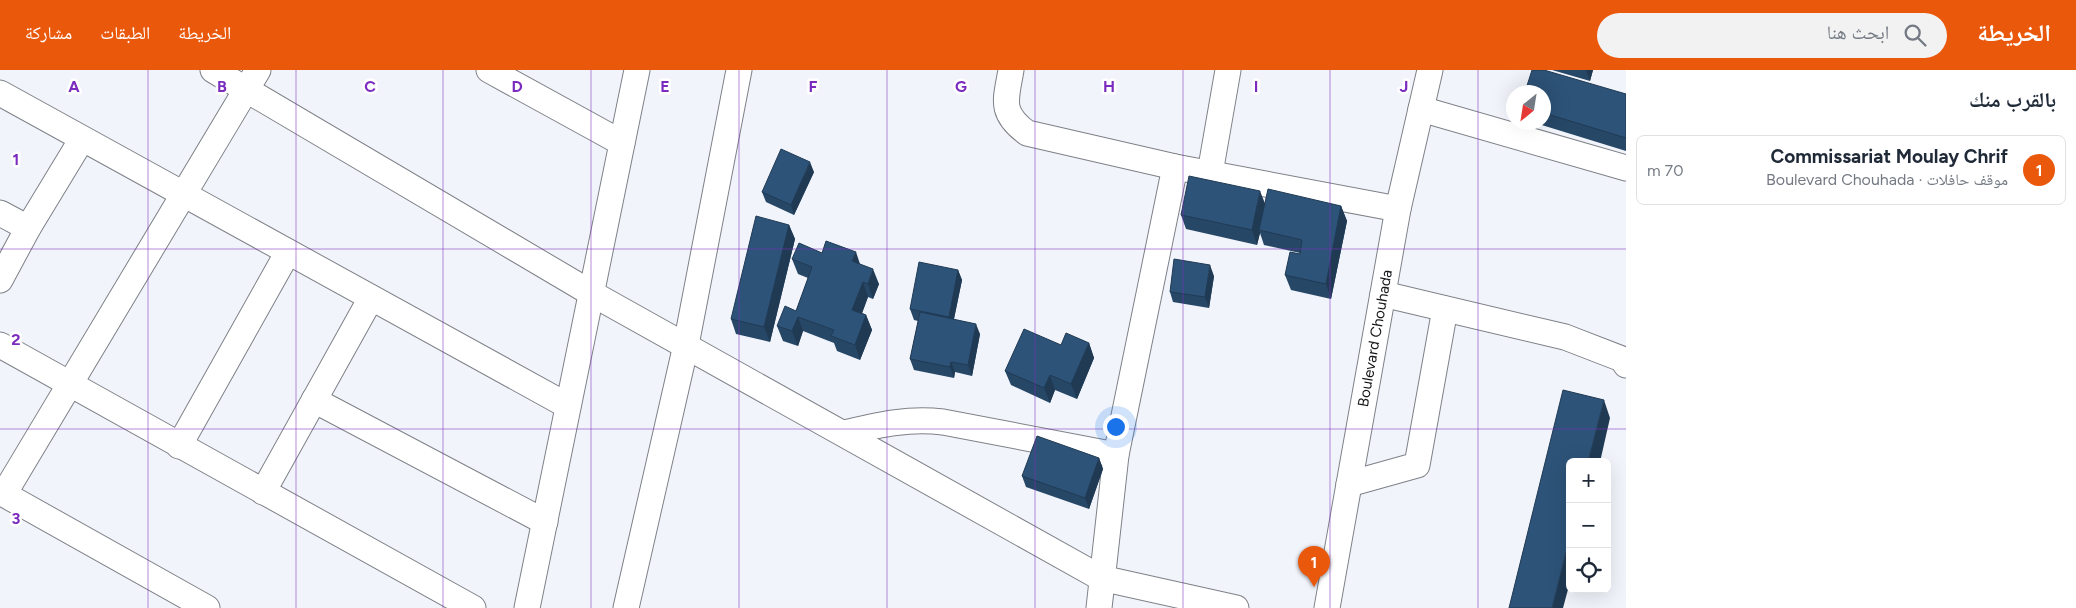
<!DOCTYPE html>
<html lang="ar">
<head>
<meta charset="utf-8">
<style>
  :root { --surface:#fff; --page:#f2f2f3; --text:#1f2937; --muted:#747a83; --line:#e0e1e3; --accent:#ea580c }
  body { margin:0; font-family:Figtree,"Noto Naskh Arabic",sans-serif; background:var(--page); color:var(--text); direction:rtl }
  .controls { position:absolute; right:15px; bottom:15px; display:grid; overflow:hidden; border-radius:8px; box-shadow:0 5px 20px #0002 }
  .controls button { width:45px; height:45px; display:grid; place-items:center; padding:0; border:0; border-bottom:1px solid var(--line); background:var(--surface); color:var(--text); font:25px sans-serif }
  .compass { position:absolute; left:1506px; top:15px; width:45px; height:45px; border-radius:50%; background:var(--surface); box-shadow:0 5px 20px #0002; rotate:210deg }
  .you { position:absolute; left:1115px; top:356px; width:18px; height:18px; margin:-12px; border:4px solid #fff; border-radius:50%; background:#1a73e8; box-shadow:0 0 0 8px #1a73e833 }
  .badge { display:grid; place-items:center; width:32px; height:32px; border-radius:50%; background:var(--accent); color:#fff; font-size:16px; font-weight:700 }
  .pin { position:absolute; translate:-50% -41px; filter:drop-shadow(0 1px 2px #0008) }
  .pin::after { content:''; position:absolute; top:26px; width:18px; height:15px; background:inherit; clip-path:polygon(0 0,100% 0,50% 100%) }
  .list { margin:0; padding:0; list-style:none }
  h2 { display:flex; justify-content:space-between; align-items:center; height:65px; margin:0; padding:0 20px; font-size:21px }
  h2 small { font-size:16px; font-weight:400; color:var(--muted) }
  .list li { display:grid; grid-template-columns:32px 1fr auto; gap:15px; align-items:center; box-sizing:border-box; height:70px; margin:0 10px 10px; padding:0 10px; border:1px solid var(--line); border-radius:8px }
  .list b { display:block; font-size:19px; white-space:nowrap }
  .list p { margin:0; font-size:16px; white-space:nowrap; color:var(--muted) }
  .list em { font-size:16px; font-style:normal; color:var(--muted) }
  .icon { flex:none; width:28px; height:28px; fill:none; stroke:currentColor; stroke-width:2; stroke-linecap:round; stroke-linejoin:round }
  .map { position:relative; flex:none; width:1626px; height:538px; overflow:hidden; direction:ltr }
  header { display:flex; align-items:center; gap:30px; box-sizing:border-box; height:70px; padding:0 25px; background:var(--accent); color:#fff }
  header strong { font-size:24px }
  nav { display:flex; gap:28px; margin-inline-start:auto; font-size:18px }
  .search { width:350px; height:45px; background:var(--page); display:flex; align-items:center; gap:12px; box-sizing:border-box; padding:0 18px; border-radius:28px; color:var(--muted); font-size:19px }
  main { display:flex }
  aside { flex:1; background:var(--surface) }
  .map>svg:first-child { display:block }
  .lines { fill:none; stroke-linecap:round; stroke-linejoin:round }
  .minor-casing { stroke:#7e8187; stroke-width:27 }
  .minor { stroke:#fff; stroke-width:25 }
  .wall { fill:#274767 }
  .shaded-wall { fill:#203a54 }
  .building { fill:#2d5378; stroke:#203a54 }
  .grid { fill:none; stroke:#7b2cbf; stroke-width:1; stroke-opacity:0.55 }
  .labels { text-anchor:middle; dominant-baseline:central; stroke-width:5; stroke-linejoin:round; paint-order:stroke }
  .street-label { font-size:15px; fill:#161719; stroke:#fff }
  .grid-label { font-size:16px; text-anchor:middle; font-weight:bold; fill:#7b2cbf; stroke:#fff; stroke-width:5; stroke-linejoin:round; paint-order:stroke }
</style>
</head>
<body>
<header>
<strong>الخريطة</strong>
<div class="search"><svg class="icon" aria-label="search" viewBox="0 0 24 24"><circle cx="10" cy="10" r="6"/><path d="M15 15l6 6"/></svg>ابحث هنا</div>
<nav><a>الخريطة</a><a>الطبقات</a><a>مشاركة</a></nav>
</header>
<main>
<aside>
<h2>بالقرب منك<small></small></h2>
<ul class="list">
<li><span class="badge">1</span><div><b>Commissariat Moulay Chrif</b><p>موقف حافلات · Boulevard Chouhada</p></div><em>70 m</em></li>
</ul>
</aside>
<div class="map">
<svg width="1626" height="538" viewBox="0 0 1626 538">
  <rect width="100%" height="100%" fill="#f1f4fb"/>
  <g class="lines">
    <defs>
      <g id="minor">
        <polyline points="213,0 591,223 1101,508 1236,538"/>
        <polyline points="489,0 622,73"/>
        <path d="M1011,0c-5,30 -12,42 16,63l148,34 223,42"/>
        <polyline points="0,23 568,336"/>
        <polyline points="1421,39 1626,98"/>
        <polyline points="1210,103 1228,0"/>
        <polyline points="0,143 28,158"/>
        <polyline points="0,210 28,158 82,69"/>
        <polyline points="1383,224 1565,267 1622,289 1626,295"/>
        <polyline points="0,275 473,538"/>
        <polyline points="314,330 545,452"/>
        <path d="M844,363c35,-8 62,-15 99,-11l173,33"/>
        <polyline points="179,376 288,182"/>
        <polyline points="1349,414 1417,395 1445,239"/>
        <polyline points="0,422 207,538"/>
        <polyline points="263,422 371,228"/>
        <polyline points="4,424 258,0"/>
        <polyline points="527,538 637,0"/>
        <polyline points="626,538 686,275 739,0"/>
        <polyline points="1099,538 1116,385 1175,97"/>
        <path id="s1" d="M1327,538l71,-399 32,-139"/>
      </g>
    </defs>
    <use href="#minor" class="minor-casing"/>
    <use href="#minor" class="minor"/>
  </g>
  <g class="wall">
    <polygon points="1552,0 1593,0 1590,11"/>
    <polygon points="1544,22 1626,24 1626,81 1532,52 1544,52"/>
    <polygon points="814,102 794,145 766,132 762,122"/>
    <polygon points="1265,134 1341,136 1347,151 1331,229 1291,220 1285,205 1300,183 1264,175 1260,163 1257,175 1186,159 1181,145"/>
    <polygon points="789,155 795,169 770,272 736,264 731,249"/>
    <polygon points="792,189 860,194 879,214 873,229 868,227 862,243 866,245 872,260 860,290 837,281 834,273 803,261 798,276 783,271 777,256 796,241 808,208 798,204"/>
    <polygon points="958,200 962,210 954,249 980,264 972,306 955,302 954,308 914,300 910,289 918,251 914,250 910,239"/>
    <polygon points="1214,206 1209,238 1173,232 1170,222"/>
    <polygon points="1089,273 1094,288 1077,329 1055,320 1050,333 1011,315 1005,301"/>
    <polygon points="1099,388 1103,399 1089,439 1026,417 1022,406"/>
  </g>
  <g class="shaded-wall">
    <polygon points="1586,0 1593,0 1590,11"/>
    <polygon points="810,92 814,102 794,145 791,135"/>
    <polygon points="1260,121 1266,136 1259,160 1260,163 1257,175 1252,160"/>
    <polygon points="1341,136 1347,151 1331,229 1326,214"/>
    <polygon points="789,155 795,169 770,272 764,257"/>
    <polygon points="856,182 861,197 852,191"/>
    <polygon points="1210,195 1214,206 1209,238 1205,227"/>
    <polygon points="873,199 879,214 873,229 868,214"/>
    <polygon points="958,200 962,210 952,258 949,247"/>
    <polygon points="863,212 868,227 858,254 852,240"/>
    <polygon points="866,245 872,260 860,290 855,275"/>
    <polygon points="798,247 803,261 798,276 792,261"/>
    <polygon points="976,254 980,264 972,306 968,295"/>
    <polygon points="1089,273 1094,288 1077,329 1071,314"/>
    <polygon points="951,292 955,302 954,308 950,297"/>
    <polygon points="1050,305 1055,320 1050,333 1044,318"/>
    <polygon points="1604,330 1610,348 1600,392 1588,392"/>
    <polygon points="1099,388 1103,399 1089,439 1085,428"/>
    <polygon points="1570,467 1570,512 1563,538 1552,538"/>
  </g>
  <g class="building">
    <polygon points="1532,0 1544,0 1626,24 1626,68 1544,43 1544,22 1525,22"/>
    <polygon points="781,79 810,92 791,135 762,122"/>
    <polygon points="1189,106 1260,121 1252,160 1181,145"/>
    <polygon points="1268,119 1341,136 1326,214 1285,205 1290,182 1300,184 1302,170 1259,160"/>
    <polygon points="756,146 789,155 764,257 731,249"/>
    <polygon points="826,171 856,182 852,191 873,199 868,214 863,212 852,240 866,245 855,275 831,266 834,260 798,247 792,261 777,256 785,236 796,241 812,197 792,189 799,173 822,183"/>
    <polygon points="1174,189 1210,195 1205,227 1170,222"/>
    <polygon points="919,192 958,200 949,247 910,239"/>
    <polygon points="920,242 976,254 968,295 951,292 950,297 910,289"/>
    <polygon points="1024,259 1061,275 1066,263 1089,273 1071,314 1050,305 1044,318 1005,301"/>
    <polygon points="1563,320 1604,330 1588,392 1570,392 1570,467 1552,538 1509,538"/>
    <polygon points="1037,366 1099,388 1085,428 1022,406"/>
  </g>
  <path class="grid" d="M148,0v538M296,0v538M443,0v538M591,0v538M739,0v538M887,0v538M1035,0v538M1183,0v538M1330,0v538M1478,0v538M0,179h1626M0,359h1626"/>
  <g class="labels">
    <g class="street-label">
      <text stroke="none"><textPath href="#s1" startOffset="274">Boulevard Chouhada</textPath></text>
    </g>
  </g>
  <g class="grid-label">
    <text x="74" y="22">A</text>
    <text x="222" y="22">B</text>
    <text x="370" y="22">C</text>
    <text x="517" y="22">D</text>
    <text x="665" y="22">E</text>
    <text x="813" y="22">F</text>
    <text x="961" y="22">G</text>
    <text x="1109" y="22">H</text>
    <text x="1256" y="22">I</text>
    <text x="1404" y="22">J</text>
    <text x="16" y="95">1</text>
    <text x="16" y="275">2</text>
    <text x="16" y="454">3</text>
  </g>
</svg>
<div class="controls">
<button>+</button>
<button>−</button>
<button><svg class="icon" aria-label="locate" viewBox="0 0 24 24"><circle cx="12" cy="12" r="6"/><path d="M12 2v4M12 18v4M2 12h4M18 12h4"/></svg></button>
</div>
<svg class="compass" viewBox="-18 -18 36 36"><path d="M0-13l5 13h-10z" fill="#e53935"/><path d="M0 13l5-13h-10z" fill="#747a83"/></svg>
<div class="you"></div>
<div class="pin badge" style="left:1314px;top:517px">1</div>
</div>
</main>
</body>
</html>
